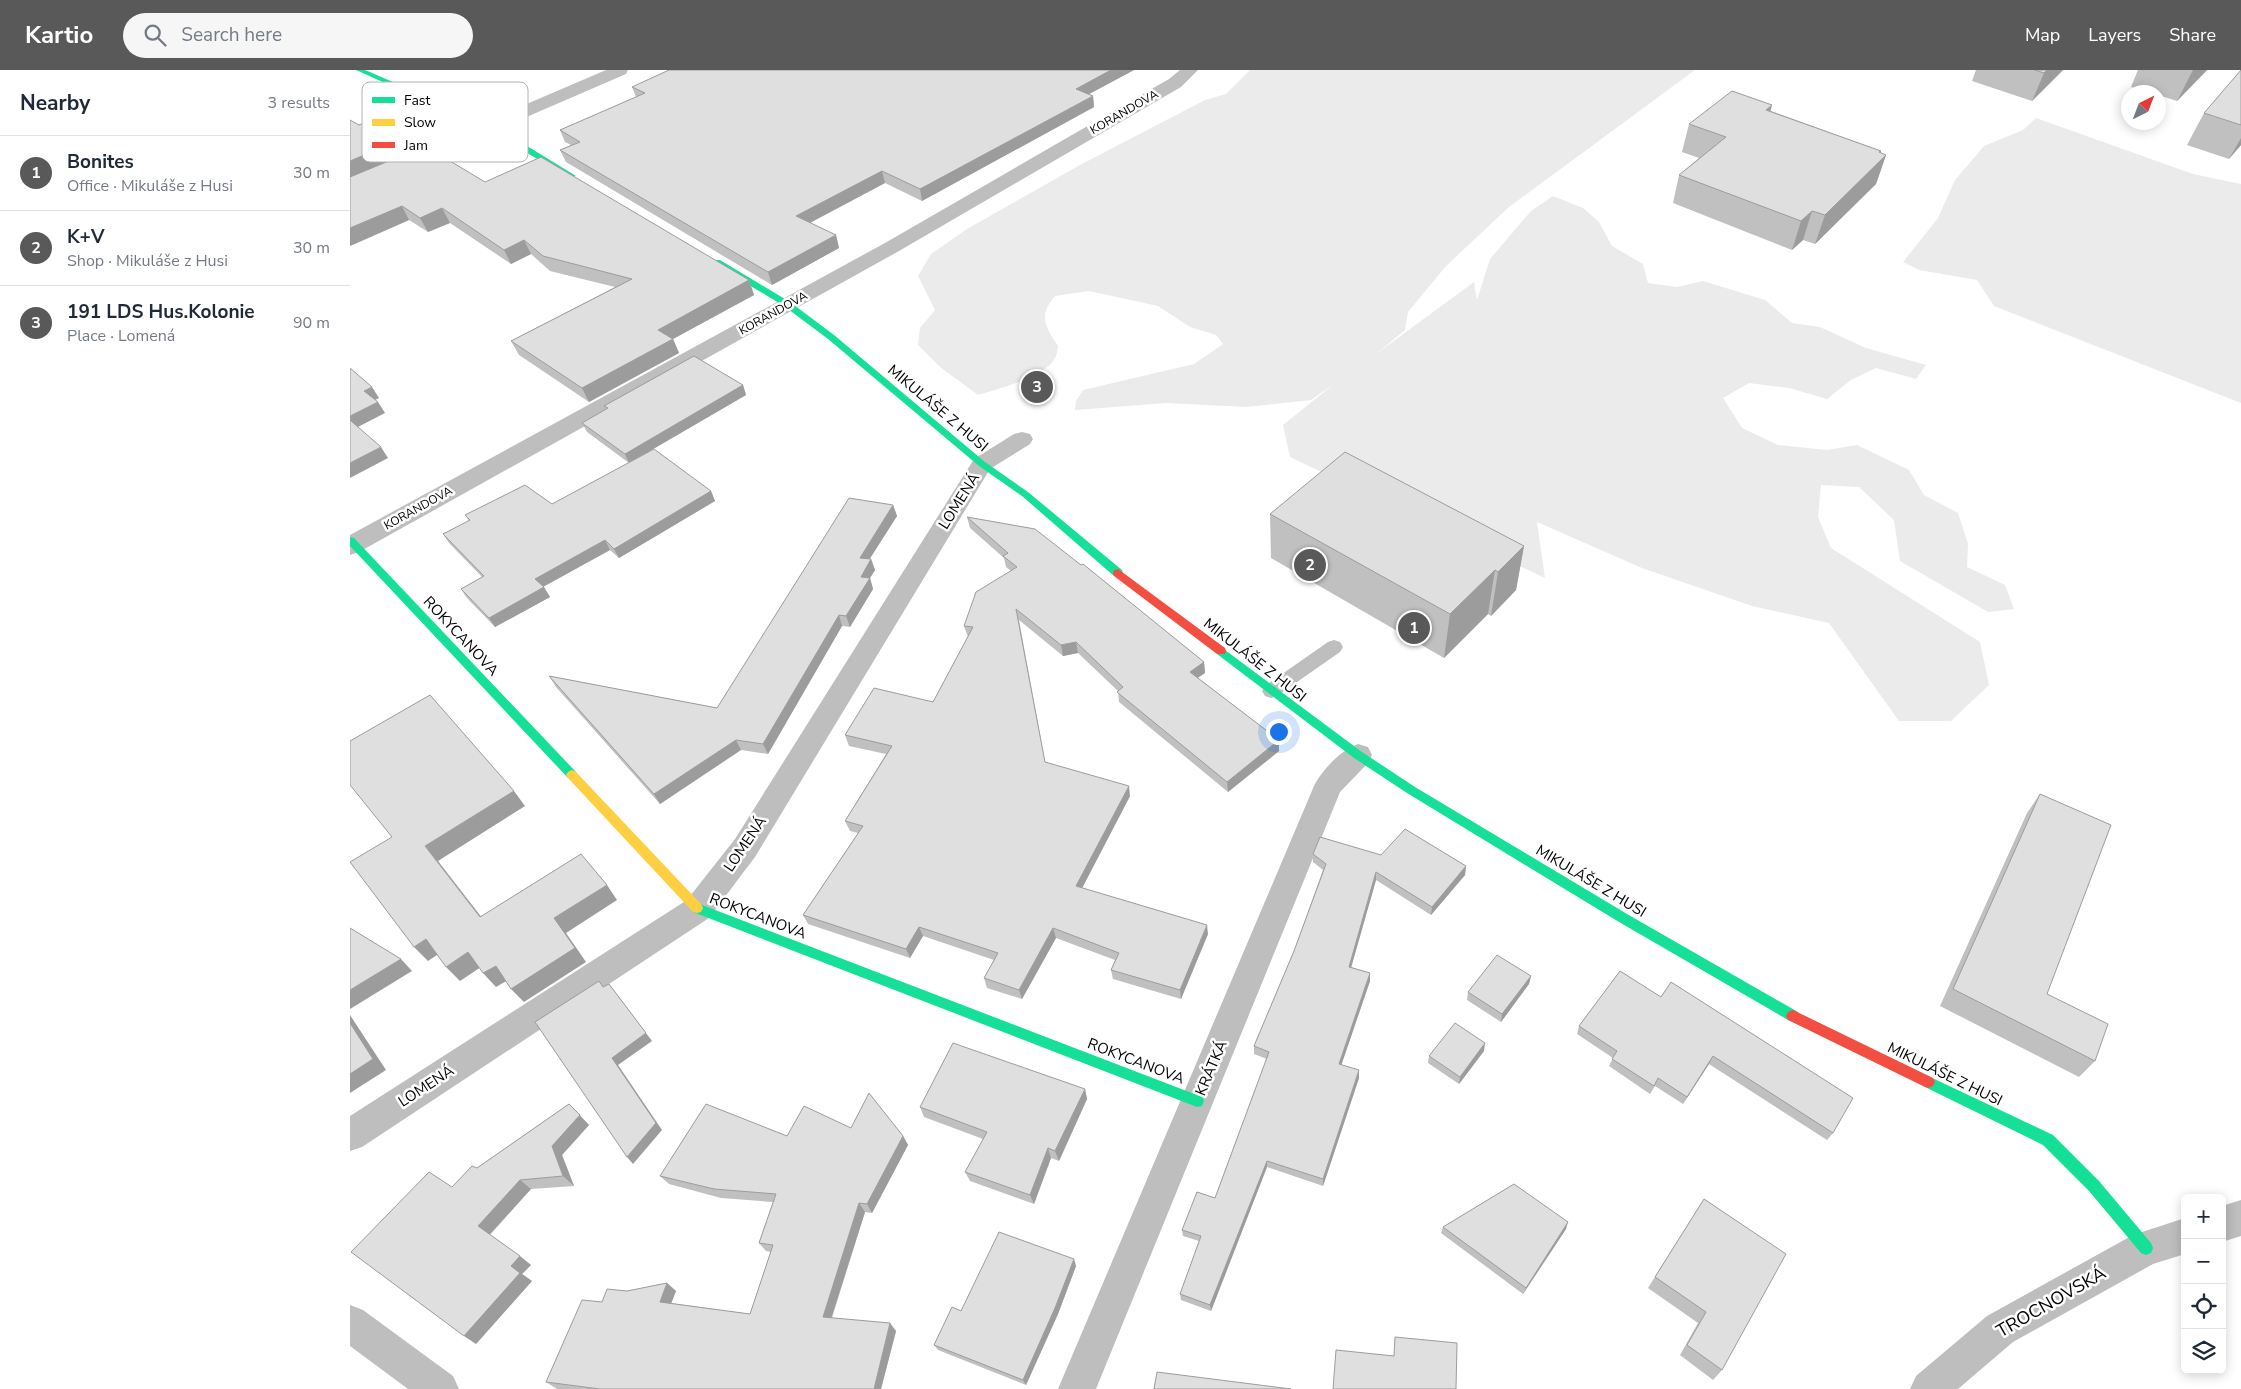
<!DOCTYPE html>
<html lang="en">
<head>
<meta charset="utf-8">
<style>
  :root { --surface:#fff; --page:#f6f6f7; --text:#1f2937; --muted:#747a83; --line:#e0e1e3; --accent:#595959 }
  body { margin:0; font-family:"Nunito Sans",sans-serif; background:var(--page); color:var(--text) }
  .controls { position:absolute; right:15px; bottom:15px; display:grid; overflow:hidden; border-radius:8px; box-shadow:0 2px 12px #0003 }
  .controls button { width:45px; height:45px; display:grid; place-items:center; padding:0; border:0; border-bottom:1px solid var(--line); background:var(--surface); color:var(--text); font:25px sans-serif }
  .compass { position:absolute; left:1771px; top:15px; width:45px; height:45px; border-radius:50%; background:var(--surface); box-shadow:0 2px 12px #0003; rotate:42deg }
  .you { position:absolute; left:928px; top:661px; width:18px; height:18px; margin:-12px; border:4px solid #fff; border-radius:50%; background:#1a73e8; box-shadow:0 0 0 8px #1a73e833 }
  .badge { display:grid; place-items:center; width:32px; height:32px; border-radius:50%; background:var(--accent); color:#fff; font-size:16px; font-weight:700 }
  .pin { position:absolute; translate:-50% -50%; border:2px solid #fff; box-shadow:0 1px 5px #0006 }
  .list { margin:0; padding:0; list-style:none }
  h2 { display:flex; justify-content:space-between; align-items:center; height:65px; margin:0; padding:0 20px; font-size:21px }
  h2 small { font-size:16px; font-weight:400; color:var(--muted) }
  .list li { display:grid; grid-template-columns:32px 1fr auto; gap:15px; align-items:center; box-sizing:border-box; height:75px; padding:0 20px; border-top:1px solid var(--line) }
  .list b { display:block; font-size:19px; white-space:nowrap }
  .list p { margin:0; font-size:16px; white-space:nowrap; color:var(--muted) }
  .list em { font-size:16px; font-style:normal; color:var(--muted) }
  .icon { flex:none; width:28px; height:28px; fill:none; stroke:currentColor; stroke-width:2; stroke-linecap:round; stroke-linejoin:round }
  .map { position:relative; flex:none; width:1891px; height:1319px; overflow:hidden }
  header { display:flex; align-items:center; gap:30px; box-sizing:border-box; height:70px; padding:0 25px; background:var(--accent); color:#fff }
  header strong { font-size:24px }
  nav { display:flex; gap:28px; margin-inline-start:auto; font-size:18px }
  .search { width:350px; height:45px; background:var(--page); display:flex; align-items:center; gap:12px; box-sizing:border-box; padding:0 18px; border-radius:28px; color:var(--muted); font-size:19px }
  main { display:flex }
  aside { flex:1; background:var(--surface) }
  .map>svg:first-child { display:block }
  .green { fill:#ebebeb }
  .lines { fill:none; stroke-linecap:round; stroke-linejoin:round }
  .lane { fill:#bebebe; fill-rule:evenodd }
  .street { fill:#bebebe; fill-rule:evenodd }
  .fast { fill:#16e098; fill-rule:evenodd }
  .slow { fill:#ffcf43; fill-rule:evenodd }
  .jam { fill:#f24e42; fill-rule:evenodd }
  .wall { fill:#c0c0c0 }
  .shaded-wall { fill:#9c9c9c }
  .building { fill:#dfdfdf; stroke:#9c9c9c }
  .labels { text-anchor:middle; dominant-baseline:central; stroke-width:5; stroke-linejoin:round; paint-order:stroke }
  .far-street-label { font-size:12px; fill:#000; stroke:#fff }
  .street-label { font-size:15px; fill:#000; stroke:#fff }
  .near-street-label { font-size:18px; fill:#000; stroke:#fff }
  .key { fill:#fff; stroke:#b2b2b2; stroke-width:1 }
  .key-label { font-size:14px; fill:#000 }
</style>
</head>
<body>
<header>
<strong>Kartio</strong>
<div class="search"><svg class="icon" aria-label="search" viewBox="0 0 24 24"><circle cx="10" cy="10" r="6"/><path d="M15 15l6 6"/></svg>Search here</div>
<nav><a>Map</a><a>Layers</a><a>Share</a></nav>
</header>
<main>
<aside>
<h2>Nearby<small>3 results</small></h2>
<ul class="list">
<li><span class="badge">1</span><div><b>Bonites</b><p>Office · Mikuláše z Husi</p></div><em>30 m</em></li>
<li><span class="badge">2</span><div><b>K+V</b><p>Shop · Mikuláše z Husi</p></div><em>30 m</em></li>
<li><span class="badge">3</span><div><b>191 LDS Hus.Kolonie</b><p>Place · Lomená</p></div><em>90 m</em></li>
</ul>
</aside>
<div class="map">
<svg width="1891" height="1319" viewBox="0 0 1891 1319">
  <rect width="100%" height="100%" fill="#fff"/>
  <g class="green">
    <path d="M900,0h445l-186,137 -63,59 -38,46 -3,18 -29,24 98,-72 3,18 13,-41 41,-48 22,-15 30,12 16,14 13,24 31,18 5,19 29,4 26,-6 62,19 27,23 28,4 46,21 60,17 -10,14 -40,-11 -25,12 -24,19 -38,-11 -40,-5 -26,15 19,30 36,17 49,5 30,-5 52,25 15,25 34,18 10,31 -1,23 38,18 9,24 -26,3 -88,-51 -6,-41 -35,-33 -38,-2 -3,32 13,31 149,94 9,43 -38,36h-52l-70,-98 -77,-17 -110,-38 -105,-46 8,56 -255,-121 -7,-32 51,-41 -23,16 -65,7 -80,-4 -91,7 1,-9 7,-11 111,-26 29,-20 -7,-9 -26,-8 -32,-21 -69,-15 -34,5c-17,20 -10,30 3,50 -1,4 -1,9 -3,12 -10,19 -57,31 -77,37l-38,-28 -22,-22 2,-17 15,-18 -17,-34 13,-22 36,-25 113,-64 125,-65 21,-6z"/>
    <polygon points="1686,48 1843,104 1891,114 1891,333 1644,236 1627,210 1569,200 1553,192 1588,148 1605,110 1634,76 1673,60"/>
  </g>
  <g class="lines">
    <polygon class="lane" points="984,570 990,572 993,577 990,582 927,626 921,628 915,626 912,621 915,616 978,572"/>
    <g class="street">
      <polygon points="256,0 278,0 276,4 0,123 0,110"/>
      <polygon points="830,0 848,0 831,17 549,181 9,482 0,485 0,465 535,173 819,9"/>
      <polygon points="672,362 680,364 683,369 680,374 640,399 405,787 359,848 12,1077 0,1081 0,1046 337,830 385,769 624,389 664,364"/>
      <path d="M1008,674l10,3 4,8 -4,8 -28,29 -244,597h-38l256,-603c8,-16 27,-36 44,-42z"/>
      <polygon points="1891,1130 1891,1166 1872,1172 1872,1136"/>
      <polygon points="1835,1148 1835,1184 1803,1194 1663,1272 1608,1319 1560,1319 1566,1306 1637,1246 1783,1165"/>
      <polygon points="0,1235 13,1240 103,1306 109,1319 58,1319 0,1276"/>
    </g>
    <g class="fast">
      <polygon points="6,0 15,0 143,55 226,106 219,108 137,59"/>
      <polygon points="364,190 370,190 440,232 484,265 635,392 678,422 772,500 773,503 772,506 764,506 672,426 629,396 478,269 434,236 364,194"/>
      <polygon points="0,467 4,468 226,702 228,705 226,708 218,708 0,476"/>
      <polygon points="871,577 1012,682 1065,717 1277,844 1448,942 1450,946 1448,950 1443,952 1438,950 1269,852 1057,723 1004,688 867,584 866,581 867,578"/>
      <polygon points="347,833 847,1025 852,1026 854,1031 852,1036 847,1037 343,842 341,838 343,834"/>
      <polygon points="1578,1006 1703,1065 1749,1111 1801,1173 1803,1178 1801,1183 1796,1185 1791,1183 1739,1121 1693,1075 1573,1016 1571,1012 1573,1008"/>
    </g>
    <polygon class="slow" points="222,700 226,702 351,834 353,838 351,842 347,843 343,842 218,708 216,705 218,702"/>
    <g class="jam">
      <polygon points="768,499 875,578 876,581 875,584 867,584 764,506 763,503 764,500"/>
      <polygon points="1443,940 1583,1008 1585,1012 1583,1016 1578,1018 1573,1016 1438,950 1436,946 1438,942"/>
    </g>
  </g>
  <g class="wall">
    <polygon points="317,0 784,0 739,24 743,26 744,37 572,131 535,113 460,153 486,165 489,178 422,215 216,92 210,80 221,75 215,72 210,60 286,27 282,17 317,1"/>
    <polygon points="1626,0 1713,0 1682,31 1622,11"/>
    <polygon points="1788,0 1857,0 1827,31 1808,25 1808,22 1799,22 1781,17"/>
    <polygon points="1891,0 1891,75 1879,89 1837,75 1854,43"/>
    <polygon points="1421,41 1531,81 1530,83 1536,85 1526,114 1465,174 1453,170 1442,180 1323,133 1329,105 1349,88 1332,82 1339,54"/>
    <polygon points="9,55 66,79 135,112 399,210 404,225 323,269 329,283 239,332 169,285 161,271 265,217 200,201 181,184 161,194 100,153 78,162 59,150 0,176"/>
    <polygon points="393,315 396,325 293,385 361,421 365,431 269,488 260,480 193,517 200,527 145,557 117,528 111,519 132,507 99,473 93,464 119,451 115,445 202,434 279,393 237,362 232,353 256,340 254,336"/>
    <polygon points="543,435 547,446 519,489 521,489 525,500 520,508 523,519 500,557 492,556 418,684 391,680 310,734 206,617 199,606 367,638"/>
    <polygon points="920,444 1174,476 1166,520 1141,546 1138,544 1094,588 921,488"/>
    <polygon points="617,447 854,592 855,603 848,608 929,670 929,681 878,722 769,632 768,621 728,583 713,586 669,550 695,692 780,726 732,818 858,864 831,929 763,909 761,900 765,890 706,868 672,929 637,918 634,908 644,890 573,866 560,888 458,854 453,845 508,763 500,761 495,751 536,684 499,676 495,665 583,632 618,567 614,556 661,501 656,497 654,488 620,458"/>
    <polygon points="1690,724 1697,924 1745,991 1729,1007 1590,936 1677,743"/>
    <polygon points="963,784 1031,785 1116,796 1115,805 1081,845 1026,810 1001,897 1020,903 1020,911 991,995 1009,1000 1009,1008 973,1116 917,1097 861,1241 831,1230 830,1224 849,1171 833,1166 832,1160 865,1128 917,989 904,984 904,976 944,881 973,800 963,792"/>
    <polygon points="1270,901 1483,1063 1477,1070 1359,994 1333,1034 1305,1016 1300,1024 1259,996 1263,988 1227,964 1229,956"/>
    <polygon points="1181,906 1179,914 1151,952 1117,930 1118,922"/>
    <polygon points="1134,981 1109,1014 1078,993 1079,986"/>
    <polygon points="735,1019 737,1029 709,1091 701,1088 684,1134 620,1111 615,1102 633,1069 574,1047 570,1037"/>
    <polygon points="219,1034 239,1055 212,1085 224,1116 181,1119 140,1165 181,1195 172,1204 182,1211 126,1274 102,1117 127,1098"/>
    <polygon points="501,1058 553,1066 558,1075 522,1143 515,1142 482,1248 546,1261 531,1319 207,1319 196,1312 252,1232 277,1221 317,1213 326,1221 321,1233 400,1244 421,1182 416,1181 409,1173 423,1132 371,1128 319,1114 310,1106 437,1066"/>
    <polygon points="1354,1129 1372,1300 1363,1310 1330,1285 1348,1253 1298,1218"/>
    <polygon points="1093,1157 1216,1159 1173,1224 1091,1163"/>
    <polygon points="726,1196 708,1244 676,1315 588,1280 584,1275"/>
  </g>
  <g class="shaded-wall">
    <polygon points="761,0 784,0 728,30 726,19"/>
    <polygon points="1697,0 1713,0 1682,31 1694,3"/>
    <polygon points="1843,0 1857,0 1827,31"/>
    <polygon points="743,26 744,37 572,131 570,119"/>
    <polygon points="1422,35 1415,63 1416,40"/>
    <polygon points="59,66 66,80 0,108 0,91"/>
    <polygon points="1891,68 1891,75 1879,89"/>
    <polygon points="1531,81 1526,95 1536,85 1526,114 1465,174 1475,145"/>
    <polygon points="532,101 535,113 450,158 446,146"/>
    <polygon points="52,136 59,150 0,176 0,158"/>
    <polygon points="92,138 100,153 78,162 70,148"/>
    <polygon points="1462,141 1453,170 1442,180 1451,151"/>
    <polygon points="486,165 489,178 422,215 418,202"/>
    <polygon points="174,170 181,184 161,194 154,180"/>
    <polygon points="399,210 404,225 323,269 329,283 239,332 232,318 308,260"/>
    <polygon points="393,315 396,325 279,393 275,384"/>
    <polygon points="22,317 29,328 21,332 14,321"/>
    <polygon points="28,332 35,343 4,359 0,353 0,346"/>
    <polygon points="31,377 38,388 0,408 0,393"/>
    <polygon points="361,421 365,431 269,488 264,479"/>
    <polygon points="543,435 547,446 514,498 510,488"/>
    <polygon points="255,470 260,480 191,518 185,509"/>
    <polygon points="1174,476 1166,520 1141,546 1148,502"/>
    <polygon points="521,489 525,500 520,508 523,519 500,557 496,546 511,507"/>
    <polygon points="1145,500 1138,544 1094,588 1100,544"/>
    <polygon points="194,517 200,527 145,557 139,548"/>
    <polygon points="489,545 492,556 418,684 413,674"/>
    <polygon points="726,572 728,583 713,586 711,575"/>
    <polygon points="854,592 855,603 841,612 840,602"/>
    <polygon points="386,670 391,680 310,734 304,724"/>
    <polygon points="929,670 929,681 878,722 877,712"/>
    <polygon points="779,716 780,726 728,826 726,816"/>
    <polygon points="164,721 175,736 88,791 143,862 130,847 75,776"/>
    <polygon points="1116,796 1115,805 1081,845 1082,837"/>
    <polygon points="1026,802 1026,810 999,905 999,897"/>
    <polygon points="257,815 267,830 216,863 236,892 174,932 161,919 204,848"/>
    <polygon points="857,855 858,864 831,929 830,920"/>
    <polygon points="569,857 573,866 560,888 556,879"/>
    <polygon points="703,858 706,868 672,929 669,920"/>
    <polygon points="76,869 90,883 78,891 64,877"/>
    <polygon points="118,882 131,897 110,911 96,897"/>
    <polygon points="51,889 62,901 0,939 0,920"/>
    <polygon points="146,896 158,910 146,917 133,903"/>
    <polygon points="1020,903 1020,911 989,1002 989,994"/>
    <polygon points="1181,906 1179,914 1151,952 1152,944"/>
    <polygon points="259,914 302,971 268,995 312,1060 283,1094 277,1087 262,988"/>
    <polygon points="0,945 36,1000 0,1023"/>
    <polygon points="1135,973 1134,981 1109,1014 1110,1007"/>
    <polygon points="1363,986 1359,994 1333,1034 1337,1027"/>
    <polygon points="1009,1000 1009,1008 973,1116 973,1109"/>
    <polygon points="735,1019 737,1029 709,1091 705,1081"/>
    <polygon points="219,1034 239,1055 212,1085 224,1116 213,1106 202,1076"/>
    <polygon points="553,1066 558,1075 522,1143 517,1134"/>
    <polygon points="698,1078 701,1088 684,1134 680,1125"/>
    <polygon points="917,1091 917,1097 861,1241 860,1235"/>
    <polygon points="170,1110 181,1119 139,1165 128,1156"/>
    <polygon points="509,1133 515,1142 479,1255 473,1247"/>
    <polygon points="1218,1152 1216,1159 1173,1224 1176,1218"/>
    <polygon points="170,1186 181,1195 172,1204 182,1211 126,1274 114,1266 161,1196"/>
    <polygon points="724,1189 726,1196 708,1244 676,1315 673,1310"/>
    <polygon points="317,1213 326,1221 319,1239 310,1232"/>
    <polygon points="540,1253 546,1261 531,1319 524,1319"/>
  </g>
  <g class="building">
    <polygon points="319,0 761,0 726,19 743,26 570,119 532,101 446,146 486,165 418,202 210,80 230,72 210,60 295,23 282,17"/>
    <polygon points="1685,0 1697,0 1694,3"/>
    <polygon points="1891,0 1891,55 1854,43"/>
    <polygon points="1382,21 1422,35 1416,40 1531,81 1529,82 1536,85 1475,145 1462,141 1451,151 1329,105 1376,67 1339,54"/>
    <polygon points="29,47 59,66 0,91 0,50 9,55"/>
    <polygon points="75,76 135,112 191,87 399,210 308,260 323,269 232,318 161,271 282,209 193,186 174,170 154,180 92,138 70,148 52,136 0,158 0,107"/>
    <polygon points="344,286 393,315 275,384 232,353 258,338 254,336"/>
    <polygon points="0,298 22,317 14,321 28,332 0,346"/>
    <polygon points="0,350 31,377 0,393"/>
    <polygon points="304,379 361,421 264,479 255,470 185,509 194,517 139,548 111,519 134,506 93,464 120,450 115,445 175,415 202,434"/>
    <polygon points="995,382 1174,476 1148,502 1145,500 1100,544 920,444"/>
    <polygon points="499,428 543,435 510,488 521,489 511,507 520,508 496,546 489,545 413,674 386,670 304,724 199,606 367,638"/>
    <polygon points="617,447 685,459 731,495 733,494 854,592 840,602 929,670 877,712 767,622 773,617 726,572 711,575 666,539 695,692 779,716 726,816 857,855 830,920 761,900 769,883 703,858 669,920 634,908 648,883 569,857 556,879 453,845 513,756 495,751 542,676 495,665 524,618 583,632 623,557 614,556 626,522 667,497 653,486 658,483"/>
    <polygon points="80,625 164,721 75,776 130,847 231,784 257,815 204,848 225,878 161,919 146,896 133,903 118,882 96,897 76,869 64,877 0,792 42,767 0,715 0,671"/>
    <polygon points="1690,724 1761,755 1697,924 1758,954 1745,991 1603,919"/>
    <polygon points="1055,759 1116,796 1082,837 1026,802 999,897 1020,903 989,994 1009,1000 973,1109 917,1091 860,1235 830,1224 851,1166 832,1160 847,1122 865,1128 919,982 904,976 944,881 976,794 963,784 970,767 1031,785"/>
    <polygon points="0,858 51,889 0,920"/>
    <polygon points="1147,885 1181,906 1152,944 1118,922"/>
    <polygon points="1270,901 1311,927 1321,912 1503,1028 1483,1063 1363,986 1337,1027 1308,1008 1304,1016 1262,989 1267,981 1229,956"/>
    <polygon points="249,911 253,917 259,914 296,963 262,988 306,1053 277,1087 185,952"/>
    <polygon points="0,953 23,989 0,1004"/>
    <polygon points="1105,953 1135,973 1110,1007 1079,986"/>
    <polygon points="603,973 735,1019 705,1081 698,1078 680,1125 615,1102 637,1062 570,1037"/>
    <polygon points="519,1023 553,1066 517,1134 509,1133 473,1247 540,1253 524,1319 250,1319 196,1312 232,1230 252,1232 257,1219 277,1221 317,1213 310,1232 400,1244 423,1175 409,1173 426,1124 364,1119 310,1106 356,1034 437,1066 454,1036 501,1058"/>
    <polygon points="219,1034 230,1045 202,1076 213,1106 170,1110 128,1156 170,1186 161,1196 170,1203 114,1266 1,1182 79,1102 102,1117 122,1096 127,1098"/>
    <polygon points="1164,1114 1218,1152 1176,1218 1093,1157"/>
    <polygon points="1354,1129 1436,1184 1372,1300 1337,1275 1356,1242 1305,1207"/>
    <polygon points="649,1162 724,1189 705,1238 673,1310 584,1275 602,1237 611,1241"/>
    <polygon points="1045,1267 1107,1273 1106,1319 983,1319 986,1280 1044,1286"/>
    <polygon points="807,1302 941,1319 804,1319"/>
  </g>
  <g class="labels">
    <g class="far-street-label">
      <text transform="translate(774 42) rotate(-30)">KORANDOVA</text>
      <text transform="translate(423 243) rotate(-29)">KORANDOVA</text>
      <text transform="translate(68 438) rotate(-29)">KORANDOVA</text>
    </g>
    <g class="street-label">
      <text transform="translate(588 338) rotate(40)">MIKULÁŠE Z HUSI</text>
      <text transform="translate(609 431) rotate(-58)">LOMENÁ</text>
      <text transform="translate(111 566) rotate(47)">ROKYCANOVA</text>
      <text transform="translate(905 590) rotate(38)">MIKULÁŠE Z HUSI</text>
      <text transform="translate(395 774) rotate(-56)">LOMENÁ</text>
      <text transform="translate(1241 811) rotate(31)">MIKULÁŠE Z HUSI</text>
      <text transform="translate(408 846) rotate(21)">ROKYCANOVA</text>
      <text transform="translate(786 991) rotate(21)">ROKYCANOVA</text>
      <text transform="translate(861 998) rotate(-67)">KRÁTKÁ</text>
      <text transform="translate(1595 1004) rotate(26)">MIKULÁŠE Z HUSI</text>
      <text transform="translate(76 1016) rotate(-33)">LOMENÁ</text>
    </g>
    <g class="near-street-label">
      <text transform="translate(1701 1232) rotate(-30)">TROCNOVSKÁ</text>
    </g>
  </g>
  <rect x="12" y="12" width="166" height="80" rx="8" class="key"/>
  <rect x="22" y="27" width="23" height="6" fill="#16e098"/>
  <rect x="22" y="49" width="23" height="7" fill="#ffcf43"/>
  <rect x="22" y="72" width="23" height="6" fill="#f24e42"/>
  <g class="key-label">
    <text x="54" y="35">Fast</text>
    <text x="54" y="57">Slow</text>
    <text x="54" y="80">Jam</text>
  </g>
</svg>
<div class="controls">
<button>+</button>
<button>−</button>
<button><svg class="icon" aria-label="locate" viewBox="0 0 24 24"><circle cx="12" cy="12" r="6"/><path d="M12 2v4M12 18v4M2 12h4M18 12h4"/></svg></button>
<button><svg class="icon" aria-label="layers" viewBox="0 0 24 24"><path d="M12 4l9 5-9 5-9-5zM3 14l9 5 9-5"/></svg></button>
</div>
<svg class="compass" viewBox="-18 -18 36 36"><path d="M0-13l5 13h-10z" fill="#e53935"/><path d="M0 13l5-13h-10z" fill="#747a83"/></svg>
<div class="you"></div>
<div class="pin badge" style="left:1064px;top:558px">1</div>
<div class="pin badge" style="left:960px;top:495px">2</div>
<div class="pin badge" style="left:687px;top:317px">3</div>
</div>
</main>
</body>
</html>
